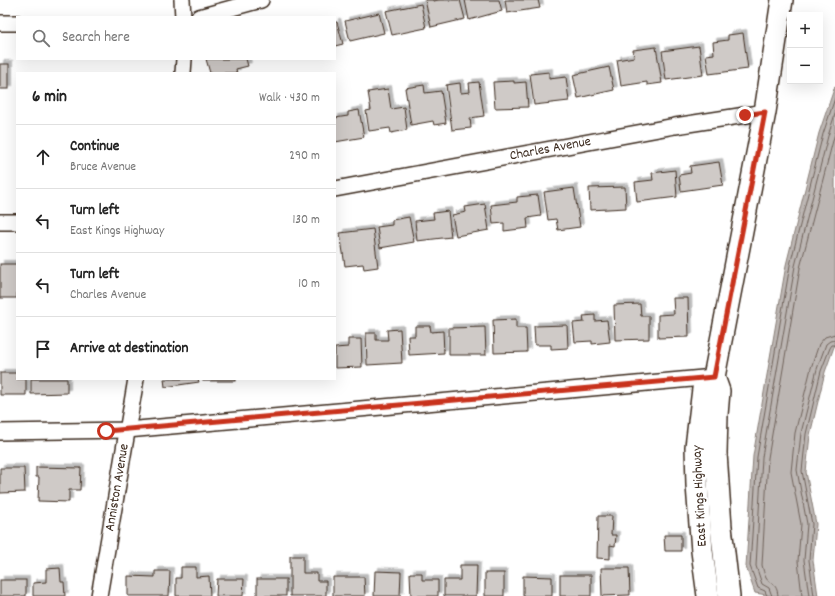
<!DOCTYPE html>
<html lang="en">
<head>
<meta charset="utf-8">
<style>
  :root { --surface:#fff; --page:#f2f2f2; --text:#222; --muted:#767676; --line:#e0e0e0 }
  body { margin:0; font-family:Dekko,sans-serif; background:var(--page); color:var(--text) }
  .controls { position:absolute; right:12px; top:12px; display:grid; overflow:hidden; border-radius:0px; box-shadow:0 4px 16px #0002 }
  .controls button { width:36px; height:36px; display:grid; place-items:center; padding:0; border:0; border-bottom:1px solid var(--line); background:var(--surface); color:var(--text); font:20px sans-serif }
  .stop { position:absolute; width:12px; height:12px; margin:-9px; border:3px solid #c8321e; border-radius:50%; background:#fff }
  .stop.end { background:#c8321e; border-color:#fff; box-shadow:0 1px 4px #0008 }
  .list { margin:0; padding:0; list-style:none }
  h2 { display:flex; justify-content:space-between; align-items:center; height:52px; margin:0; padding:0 16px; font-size:17px }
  h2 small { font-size:13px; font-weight:400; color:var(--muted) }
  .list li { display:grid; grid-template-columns:26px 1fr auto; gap:12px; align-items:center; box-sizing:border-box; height:64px; padding:0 16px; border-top:1px solid var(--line) }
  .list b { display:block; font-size:15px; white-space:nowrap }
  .list p { margin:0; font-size:13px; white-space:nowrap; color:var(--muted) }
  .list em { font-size:13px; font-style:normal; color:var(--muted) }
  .icon { flex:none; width:22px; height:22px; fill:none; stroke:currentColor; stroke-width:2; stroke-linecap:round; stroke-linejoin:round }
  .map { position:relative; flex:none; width:835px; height:596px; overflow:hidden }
  .search { position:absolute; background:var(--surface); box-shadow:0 4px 16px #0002; left:16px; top:16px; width:320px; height:44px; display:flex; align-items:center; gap:10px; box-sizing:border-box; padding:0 14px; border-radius:0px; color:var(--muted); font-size:15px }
  .panel { position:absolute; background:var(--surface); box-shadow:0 4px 16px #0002; left:16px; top:72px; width:320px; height:308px; border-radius:0px }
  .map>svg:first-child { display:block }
  .water { fill:#bcb6b3; stroke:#887e77 }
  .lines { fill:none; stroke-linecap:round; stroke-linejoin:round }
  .shore { stroke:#6f625a; stroke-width:1 }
  .building { fill:#cfcac7; stroke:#3b2a1e; filter:url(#shadow) }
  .street-casing { stroke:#3b2a1e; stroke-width:18 }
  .secondary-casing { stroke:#3b2a1e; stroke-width:24 }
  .street { stroke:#fff; stroke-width:15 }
  .secondary { stroke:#fff; stroke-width:21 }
  .route { stroke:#c8321e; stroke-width:5 }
  .labels { text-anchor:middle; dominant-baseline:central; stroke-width:4; stroke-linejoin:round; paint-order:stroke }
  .street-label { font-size:14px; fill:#3b2a1e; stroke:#fff }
</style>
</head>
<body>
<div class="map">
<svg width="835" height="596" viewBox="0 0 835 596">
  <defs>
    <filter id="shadow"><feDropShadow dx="3.5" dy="-3.5" stdDeviation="0" flood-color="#0004"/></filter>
  </defs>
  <rect width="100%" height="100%" fill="#fff"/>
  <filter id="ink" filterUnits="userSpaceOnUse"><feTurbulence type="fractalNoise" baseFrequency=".025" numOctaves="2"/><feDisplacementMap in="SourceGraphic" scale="8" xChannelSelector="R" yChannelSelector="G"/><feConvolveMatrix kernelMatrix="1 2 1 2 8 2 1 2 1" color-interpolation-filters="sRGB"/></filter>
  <g filter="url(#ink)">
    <polygon class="water" points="835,86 835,344 825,372 810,435 806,472 816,524 813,560 818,596 773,596 755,593 746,567 753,456 786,265 819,133"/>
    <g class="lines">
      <g class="shore">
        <polyline points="767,596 765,591 758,588 750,566 757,457 790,265 823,134 835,98"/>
        <polyline points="772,596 769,588 762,584 756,566 762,457 795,266 828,136 835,114"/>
        <path d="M778,596c-1,-14 -8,-11 -12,-18 -2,-4 -3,-9 -4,-13l6,-107 32,-190 35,-135"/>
        <polyline points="802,596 798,561 801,524 791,472 795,433 811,368 819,344 825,337 835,334"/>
        <polyline points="809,596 804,560 807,524 797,470 801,433 817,369 826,344 830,341 835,340"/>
        <polyline points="814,596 809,560 812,524 802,471 806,434 821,371 830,348 832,345 835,345"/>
      </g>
    </g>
    <g class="building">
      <polygon points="425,0 433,0 433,1 439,0 460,0 465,19 431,27"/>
      <polygon points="465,0 499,0 502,11 469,20"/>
      <polygon points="505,0 538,0 540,8 507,13"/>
      <polygon points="421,4 426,28 392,35 386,11"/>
      <polygon points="379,13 384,33 350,41 345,21"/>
      <polygon points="335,22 337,22 343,44 335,46"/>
      <polygon points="743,33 748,69 709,74 706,55 714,54 713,42 728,40 728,35"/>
      <polygon points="699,46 703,75 666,80 662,51"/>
      <polygon points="656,47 662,83 647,85 647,82 621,86 617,60 634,57 633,50"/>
      <polygon points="206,59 246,59 248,66 236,69 237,73 210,73"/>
      <rect x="0" y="64" width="9" height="25"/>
      <polygon points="609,67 614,90 578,98 573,75"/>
      <polygon points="549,72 549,79 566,77 569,101 534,105 530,74"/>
      <polygon points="514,81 514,83 526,82 528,107 495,108 493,82"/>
      <polygon points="479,82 484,116 470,118 471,128 452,130 446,85 460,83 461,93 470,92 469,83"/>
      <polygon points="424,85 425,93 441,91 446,123 434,125 433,121 411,125 405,88"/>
      <polygon points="388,89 391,109 404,107 407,130 391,133 390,128 369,131 366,111 371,110 368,92"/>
      <polygon points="359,110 364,137 335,142 335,118 348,116 348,112"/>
      <polygon points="719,162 723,185 681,191 679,175 691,173 690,166"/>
      <polygon points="675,170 677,197 637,202 635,182 653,180 652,173"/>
      <polygon points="625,187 626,208 590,210 589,188"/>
      <polygon points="574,188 580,227 558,230 556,219 548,220 544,192"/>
      <polygon points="538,195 541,216 527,218 528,228 504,231 504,223 493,224 491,205 517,202 517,197"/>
      <polygon points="485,204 489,230 456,236 452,215 466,212 465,207"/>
      <polygon points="448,211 451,237 417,241 415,221 434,219 433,213"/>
      <polygon points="409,217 414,242 380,248 377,227 392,225 392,220"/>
      <polygon points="373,229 378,267 364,269 363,264 345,266 340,233"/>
      <rect x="0" y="264" width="17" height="34"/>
      <polygon points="673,298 688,298 689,337 658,338 658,315 674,314"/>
      <polygon points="640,304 641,316 649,316 649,339 615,340 614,305"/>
      <polygon points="595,315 595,321 607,320 610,342 592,344 592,341 575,342 573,323 584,322 583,316"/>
      <polygon points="516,319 516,328 526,328 527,352 494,353 493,320"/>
      <polygon points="567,325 568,348 551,349 551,345 535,345 534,326"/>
      <polygon points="415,326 430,326 431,332 443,331 444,353 409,355 408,336 415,336"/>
      <polygon points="485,327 486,355 449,355 449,328"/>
      <polygon points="400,329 402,363 367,365 366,333 376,333 376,340 388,340 387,330"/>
      <polygon points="348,339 361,339 362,367 335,368 335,348 348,347"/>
      <polygon points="0,373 17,373 17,379 26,379 26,395 0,395"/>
      <polygon points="31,379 67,379 67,393 31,394"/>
      <polygon points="164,379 198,379 199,382 165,387"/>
      <rect x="203" y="379" width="33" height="2"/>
      <polygon points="36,467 81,468 80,490 69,490 69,502 38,501 39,477 36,477"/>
      <polygon points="0,468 24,468 25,492 0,493"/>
      <polygon points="598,516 612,516 611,535 616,535 615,546 610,545 610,559 597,558"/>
      <polygon points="664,535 681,535 681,551 665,551"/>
      <polygon points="290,556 303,556 303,573 317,573 317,581 326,581 326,596 290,596"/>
      <polygon points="460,565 477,565 476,596 444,596 444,580 460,580"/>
      <polygon points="181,567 196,567 196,577 209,576 210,596 176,596 176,578 181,578"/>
      <polygon points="60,568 61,582 64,582 65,596 33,596 33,583 46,582 46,569"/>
      <polygon points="601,568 629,568 630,595 602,596"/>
      <polygon points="155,571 170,571 169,596 128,596 128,576 155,577"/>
      <polygon points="375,571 401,572 400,596 374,596"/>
      <polygon points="410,573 422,573 422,580 438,580 438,596 411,596"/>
      <rect x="485" y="573" width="19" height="23"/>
      <rect x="560" y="575" width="31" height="21"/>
      <polygon points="523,576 552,577 552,596 523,596"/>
      <polygon points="333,577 364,577 365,596 333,596"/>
      <polygon points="217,579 244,579 243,596 216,596"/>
      <rect x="257" y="579" width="29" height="17"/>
      <rect x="0" y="580" width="26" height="16"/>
    </g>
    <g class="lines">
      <defs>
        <g id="street">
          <polyline points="182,0 183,17"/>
          <polyline points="199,17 261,0"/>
          <polyline points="0,23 17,23"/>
          <polyline points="183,73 184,59"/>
          <path id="s1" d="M335,189l340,-63 90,-14"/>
          <polyline points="0,222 17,222"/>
          <polyline points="0,432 127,430 714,377"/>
          <path id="s2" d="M99,596l37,-217"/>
        </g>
        <g id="secondary">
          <polyline points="714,377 719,391 717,415 716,453 721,527 729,596"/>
          <polyline points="708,596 702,551 697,485 696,447 703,389 714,377 765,112 782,0"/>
        </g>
      </defs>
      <use href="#street" class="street-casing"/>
      <use href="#secondary" class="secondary-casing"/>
      <use href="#street" class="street"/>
      <use href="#secondary" class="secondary"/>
    </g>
  </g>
  <g class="lines" filter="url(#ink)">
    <polyline class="route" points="106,431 714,377 765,112 745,115"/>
  </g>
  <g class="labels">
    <g class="street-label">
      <text stroke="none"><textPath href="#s1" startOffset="219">Charles Avenue</textPath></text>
      <text stroke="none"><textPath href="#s2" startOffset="110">Anniston Avenue</textPath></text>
      <text transform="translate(700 496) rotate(-93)">East Kings Highway</text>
    </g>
  </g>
</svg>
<div class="controls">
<button>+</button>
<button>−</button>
</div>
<div class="stop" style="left:106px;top:431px"></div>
<div class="stop end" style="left:745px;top:115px"></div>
<div class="search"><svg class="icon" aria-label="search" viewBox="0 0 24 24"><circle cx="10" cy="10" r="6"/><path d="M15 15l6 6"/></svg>Search here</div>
<section class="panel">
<h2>6 min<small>Walk · 430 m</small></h2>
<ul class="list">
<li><svg class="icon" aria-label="ahead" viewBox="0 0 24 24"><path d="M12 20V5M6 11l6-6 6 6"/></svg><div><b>Continue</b><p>Bruce Avenue</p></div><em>290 m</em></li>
<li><svg class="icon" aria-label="left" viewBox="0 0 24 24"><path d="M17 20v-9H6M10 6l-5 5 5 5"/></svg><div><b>Turn left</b><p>East Kings Highway</p></div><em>130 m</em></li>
<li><svg class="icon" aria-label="left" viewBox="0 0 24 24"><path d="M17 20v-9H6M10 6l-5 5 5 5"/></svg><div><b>Turn left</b><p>Charles Avenue</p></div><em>10 m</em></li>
<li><svg class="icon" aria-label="arrive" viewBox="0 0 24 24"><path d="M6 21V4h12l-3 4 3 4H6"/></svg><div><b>Arrive at destination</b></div></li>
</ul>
</section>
</div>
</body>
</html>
